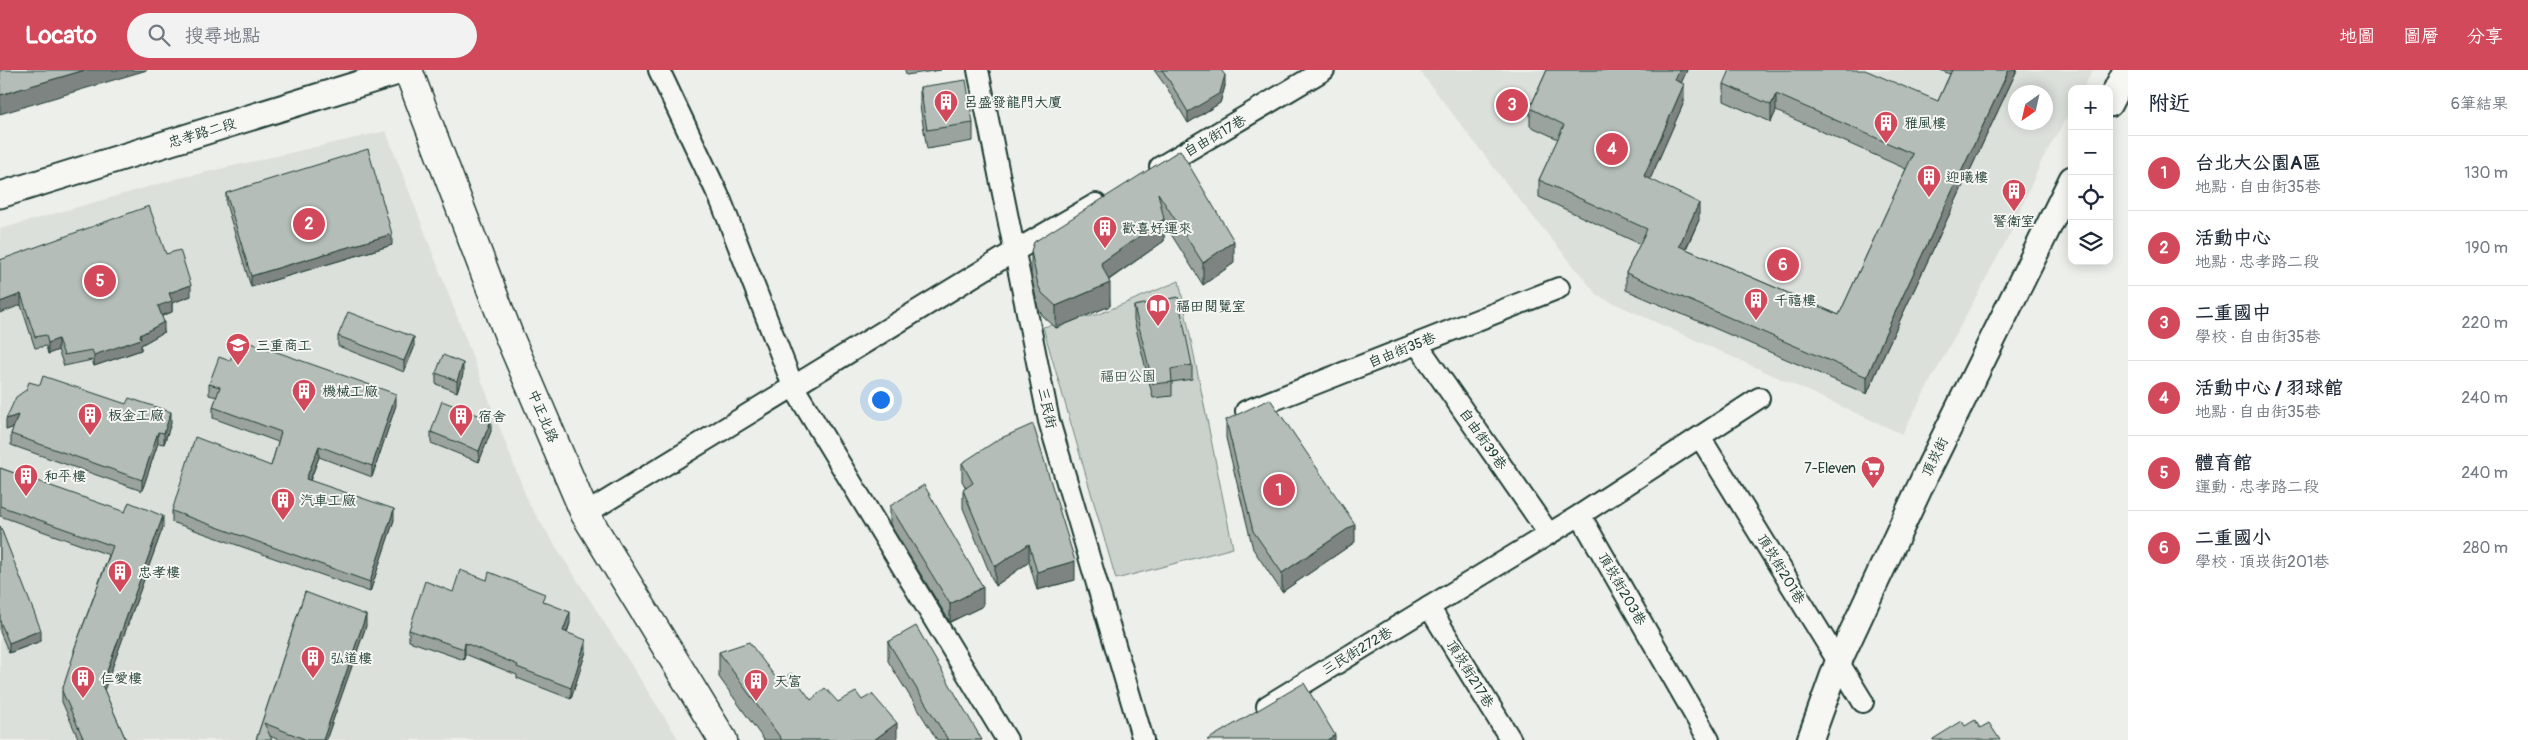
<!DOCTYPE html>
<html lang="zh-TW">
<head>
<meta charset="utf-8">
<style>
  :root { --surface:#fff; --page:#f2f2f3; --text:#1f2937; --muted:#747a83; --line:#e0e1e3; --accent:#d1495b }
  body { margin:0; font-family:Pangolin,"LXGW WenKai TC",sans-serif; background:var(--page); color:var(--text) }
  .controls { position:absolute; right:15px; top:15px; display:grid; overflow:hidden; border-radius:10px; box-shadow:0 2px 12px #0003 }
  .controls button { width:45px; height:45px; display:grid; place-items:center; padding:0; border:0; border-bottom:1px solid var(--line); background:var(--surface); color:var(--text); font:25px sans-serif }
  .compass { position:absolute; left:2008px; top:15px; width:45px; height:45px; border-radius:50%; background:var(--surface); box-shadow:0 2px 12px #0003; rotate:214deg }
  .you { position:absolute; left:880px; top:329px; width:18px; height:18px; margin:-12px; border:4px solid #fff; border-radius:50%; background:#1a73e8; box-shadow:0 0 0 8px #1a73e833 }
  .badge { display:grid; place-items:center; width:32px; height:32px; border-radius:50%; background:var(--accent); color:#fff; font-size:16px; font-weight:700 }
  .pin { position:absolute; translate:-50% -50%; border:2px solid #fff; box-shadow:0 1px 5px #0006 }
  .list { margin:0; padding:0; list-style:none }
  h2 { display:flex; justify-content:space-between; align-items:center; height:65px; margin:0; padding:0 20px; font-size:21px }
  h2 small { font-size:16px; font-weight:400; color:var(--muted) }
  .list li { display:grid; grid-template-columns:32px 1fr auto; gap:15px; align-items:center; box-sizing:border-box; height:75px; padding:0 20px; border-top:1px solid var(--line) }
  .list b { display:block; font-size:19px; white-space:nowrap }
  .list p { margin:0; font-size:16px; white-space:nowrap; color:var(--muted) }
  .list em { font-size:16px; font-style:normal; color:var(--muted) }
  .icon { flex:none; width:28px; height:28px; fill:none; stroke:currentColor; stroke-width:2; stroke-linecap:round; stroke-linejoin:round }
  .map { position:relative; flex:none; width:2128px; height:670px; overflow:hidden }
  header { display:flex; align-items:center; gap:30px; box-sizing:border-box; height:70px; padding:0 25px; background:var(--accent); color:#fff }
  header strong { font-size:24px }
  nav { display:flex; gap:28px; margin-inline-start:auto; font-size:18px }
  .search { width:350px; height:45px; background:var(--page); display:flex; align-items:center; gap:12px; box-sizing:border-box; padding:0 18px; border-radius:28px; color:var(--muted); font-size:19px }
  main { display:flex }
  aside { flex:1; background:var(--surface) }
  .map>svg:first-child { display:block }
  .built { fill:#dce0db; fill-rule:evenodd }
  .green { fill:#cbd2cc; stroke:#758880 }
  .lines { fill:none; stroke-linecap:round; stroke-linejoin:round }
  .minor-casing { stroke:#1f3d34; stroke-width:24 }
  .tertiary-casing { stroke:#1f3d34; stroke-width:29 }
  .secondary-casing { stroke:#1f3d34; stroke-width:31 }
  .minor { stroke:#f6f6f2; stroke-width:20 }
  .tertiary { stroke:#f6f6f2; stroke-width:25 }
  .secondary { stroke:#f6f6f2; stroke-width:28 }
  .wall { fill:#9ba39e; stroke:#1f3d34 }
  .shaded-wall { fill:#7e8481; stroke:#1f3d34 }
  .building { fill:#b4bdb8; stroke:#1f3d34 }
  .labels { text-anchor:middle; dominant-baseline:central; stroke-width:4; stroke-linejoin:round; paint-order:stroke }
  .poi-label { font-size:14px; fill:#1f3d34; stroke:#f6f6f2; text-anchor:start }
  .street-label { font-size:14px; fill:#1f3d34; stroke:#f6f6f2 }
  .park-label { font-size:14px; fill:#415b52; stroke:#f6f6f2 }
</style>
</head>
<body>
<header>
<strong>Locato</strong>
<div class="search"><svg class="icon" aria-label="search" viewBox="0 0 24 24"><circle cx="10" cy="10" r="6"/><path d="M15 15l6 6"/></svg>搜尋地點</div>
<nav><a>地圖</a><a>圖層</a><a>分享</a></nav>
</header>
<main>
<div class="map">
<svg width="2128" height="670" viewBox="0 0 2128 670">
  <rect width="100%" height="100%" fill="#edefea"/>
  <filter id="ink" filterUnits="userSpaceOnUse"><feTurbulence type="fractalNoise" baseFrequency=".02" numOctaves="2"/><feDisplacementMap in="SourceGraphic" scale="10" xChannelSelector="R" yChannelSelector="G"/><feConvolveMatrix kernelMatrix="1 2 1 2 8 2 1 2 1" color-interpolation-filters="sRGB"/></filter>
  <g filter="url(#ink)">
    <g class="built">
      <path d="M1419,0h674l-10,19h-11v19l-30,52 -32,74 -108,200 -304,-138 -93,-114zM2016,22h30v30h-30z"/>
      <polygon points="386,61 529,434 679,670 0,670 0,159 176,109"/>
    </g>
    <polygon class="green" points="1179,211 1233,478 1116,509 1043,257 1099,244"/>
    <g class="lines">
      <defs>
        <g id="minor">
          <polyline points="659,0 721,131 793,316 1007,670"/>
          <polyline points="978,0 1049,351 1143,670"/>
          <polyline points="1160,97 1324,0"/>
          <polyline points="1417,274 1549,464"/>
          <polyline points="1246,341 1559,218"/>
          <polyline points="1700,367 1863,632"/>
          <polyline points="585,444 1013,182 1096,134"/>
          <polyline points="1580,445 1759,328"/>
          <polyline points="1429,537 1511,670"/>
          <polyline points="1267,636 1580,445 1709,670"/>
        </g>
        <g id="tertiary">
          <polyline points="2109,34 2126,0"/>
          <polyline points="0,125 404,0"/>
          <polyline points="1810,670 1837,595 1926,404 2072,109"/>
        </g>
        <polyline id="secondary" points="408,0 509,266 585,444 723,670"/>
      </defs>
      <use href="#minor" class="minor-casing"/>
      <use href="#tertiary" class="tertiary-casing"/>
      <use href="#secondary" class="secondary-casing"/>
      <use href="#minor" class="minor"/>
      <use href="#tertiary" class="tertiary"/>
      <use href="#secondary" class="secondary"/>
    </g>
    <g class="wall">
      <polygon points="905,0 941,0 906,5"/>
      <polygon points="1154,0 1221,0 1225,16 1220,33 1188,53 1167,18"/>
      <polygon points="1547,0 1687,0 1681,13 1684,32 1650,109 1699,150 1686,179 1839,245 1906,99 1776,41 1771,52 1724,31 1724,14 1938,31 1950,4 1940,0 2017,0 1885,282 1867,324 1626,220 1626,203 1640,174 1539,127 1539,110 1558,69 1530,56 1530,38"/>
      <polygon points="920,17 973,53 973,71 927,79 920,36"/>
      <polygon points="1180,80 1234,193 1203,215 1164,153 1164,171 1109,210 1110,236 1056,258 1042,245 1038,238 1031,204 1031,181"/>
      <polygon points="226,123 392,175 251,217 226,134"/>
      <polygon points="166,184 191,226 172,233 172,242 162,246 164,262 141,275 141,280 94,296 92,290 64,296 58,280 48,284 46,276 35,278 21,235 0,190"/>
      <polygon points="1134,236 1192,295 1192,309 1172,312 1172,326 1153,328 1134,250"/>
      <polygon points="338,266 414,278 404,302 338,276"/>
      <polygon points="230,291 396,335 372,407 319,387 310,411 394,450 370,522 172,452 172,441 271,396 278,372 213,348 213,337 217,327 209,325 209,314"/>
      <polygon points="436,303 463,304 457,322 436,314"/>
      <polygon points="40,315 171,353 164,374 158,373 142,421 11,375 11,364 14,357 6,360"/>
      <polygon points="1226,350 1355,472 1282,522 1253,479 1226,368"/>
      <polygon points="491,361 479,392 431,373 431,362"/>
      <polygon points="962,393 1075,510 1037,520 1029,492 995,516 963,438 963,420 966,418 962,411"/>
      <polygon points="0,398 163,457 104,620 126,670 79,670 62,632 62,621 74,585 74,580 109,485 0,446"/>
      <polygon points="890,436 983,536 950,552 890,454"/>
      <polygon points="0,456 41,571 9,583 0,562"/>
      <polygon points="305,522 366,556 326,670 279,670 270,666 256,670"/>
      <polygon points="453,522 545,532 570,553 567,563 586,581 571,629 517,608 517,605 465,584 464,590 409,571 409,560"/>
      <polygon points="888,572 982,670 937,670 888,591"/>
      <polygon points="719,582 779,612 811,630 838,632 862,630 897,670 764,670 719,607"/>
    </g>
    <g class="shaded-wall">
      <polygon points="85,0 147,0 0,44 0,25"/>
      <polygon points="1679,0 1687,0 1675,27 1675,10"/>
      <polygon points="2009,0 2017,0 1885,282 1867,324 1867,307 1885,264"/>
      <polygon points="1225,5 1225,16 1220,33 1188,53 1188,42"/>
      <polygon points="1684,14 1684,32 1644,123 1644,106"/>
      <polygon points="1776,24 1776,41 1771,52 1771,35"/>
      <polygon points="1699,133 1699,150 1679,193 1679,176"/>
      <polygon points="1164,149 1164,171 1101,215 1101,193"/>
      <polygon points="392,164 392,175 251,217 251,206"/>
      <polygon points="1234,171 1234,193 1203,215 1203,193"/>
      <polygon points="1110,213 1110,236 1056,258 1056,236"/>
      <polygon points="191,215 191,226 172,233 172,242 158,247 158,236 169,223"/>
      <polygon points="21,224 21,235 0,243 0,232"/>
      <polygon points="164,252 164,262 141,275 141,280 94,296 94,285 140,265"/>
      <polygon points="414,267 414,278 404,302 404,291"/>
      <polygon points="58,269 58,280 48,284 48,273"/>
      <polygon points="463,293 463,304 457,322 457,311"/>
      <polygon points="396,324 396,335 372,407 372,396"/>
      <polygon points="171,342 171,353 164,374 164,363"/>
      <polygon points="18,345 18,356 6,360 6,349"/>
      <polygon points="491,350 491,361 479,392 479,381"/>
      <polygon points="158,362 158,373 142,421 142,410"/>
      <polygon points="319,376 319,387 306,420 306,409"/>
      <polygon points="394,439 394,450 370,522 370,512"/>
      <polygon points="163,446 163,457 102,626 102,615"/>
      <polygon points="1355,454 1355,472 1282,522 1282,503"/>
      <polygon points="1029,474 1029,492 995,516 995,497"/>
      <polygon points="1075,491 1075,510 1037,520 1037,502"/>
      <polygon points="983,517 983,536 950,552 950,534"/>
      <polygon points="570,542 570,553 563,572 563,561"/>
      <polygon points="366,545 366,556 326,670 323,670"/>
      <polygon points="41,560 41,571 9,583 9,573"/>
      <polygon points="586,570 586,581 571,629 571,618"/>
      <polygon points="465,573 465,584 464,590 464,579"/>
      <polygon points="897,653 897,670 874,670"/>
      <polygon points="1335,665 1335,670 1327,670"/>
    </g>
    <g class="building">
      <polygon points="0,0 85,0 0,25"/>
      <polygon points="1162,0 1221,0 1225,5 1220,23 1188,42 1167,7"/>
      <polygon points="1547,0 1679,0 1675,10 1684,14 1644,106 1699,133 1679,176 1839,245 1913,84 1776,24 1771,35 1724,14 1730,0 1865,0 1938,31 1952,0 2009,0 1885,264 1867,307 1626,203 1647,159 1539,110 1564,55 1530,38"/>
      <polygon points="966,10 973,53 927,60 920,17"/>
      <polygon points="368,79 392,164 251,206 226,123"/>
      <polygon points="1180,80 1234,171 1203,193 1158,123 1164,149 1101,193 1110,213 1056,236 1042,223 1038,215 1031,181 1034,172"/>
      <polygon points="149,136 166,184 180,180 191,215 169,223 172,231 158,236 164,252 140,265 141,269 94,285 92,280 64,285 58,269 48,273 46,265 35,267 21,224 0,232 0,190"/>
      <polygon points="1178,227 1192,295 1171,299 1172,312 1153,314 1134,236"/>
      <polygon points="348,242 414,267 404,291 338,266"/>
      <polygon points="237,268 396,324 372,396 319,376 306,409 394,439 370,512 172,441 195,367 271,396 281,362 213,337 220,317 209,314 219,287 230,291"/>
      <polygon points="443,285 463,293 457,311 436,303"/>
      <polygon points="43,306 126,334 129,328 171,342 164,363 158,362 142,410 11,364 18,345 6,349 16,327 26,320 29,312 40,315"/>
      <polygon points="1270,329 1355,454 1282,503 1253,461 1226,350"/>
      <polygon points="442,331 491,350 479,381 431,362"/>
      <polygon points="1033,354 1075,491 1037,502 1029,474 995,497 963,420 973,413 962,393 999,369"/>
      <polygon points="0,398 125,442 129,432 163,446 102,615 126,670 84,670 62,621 75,580 74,580 113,476 0,436"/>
      <polygon points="924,415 983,517 950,534 890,436"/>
      <polygon points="0,456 41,560 9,573 0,551"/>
      <polygon points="460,500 487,510 489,502 545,524 542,531 570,542 563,561 586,570 571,618 517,597 518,595 465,573 464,579 409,560 425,511 453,522"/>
      <polygon points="305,522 366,545 323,670 307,670 264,653 272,670 255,670 256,670"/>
      <polygon points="916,556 982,670 948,670 888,572"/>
      <polygon points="749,572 779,612 791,603 811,630 825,618 838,632 856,622 862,630 872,624 897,653 874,670 782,670 719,582"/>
      <polygon points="1304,613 1335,665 1327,670 1207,670"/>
      <polygon points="1975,650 1980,658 1989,653 2000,670 1933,670 1933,669 1962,651 1965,656"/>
    </g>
  </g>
  <defs>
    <symbol id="building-pin" viewBox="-11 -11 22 30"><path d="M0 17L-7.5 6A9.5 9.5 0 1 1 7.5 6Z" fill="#d1495b" stroke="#f6f6f2"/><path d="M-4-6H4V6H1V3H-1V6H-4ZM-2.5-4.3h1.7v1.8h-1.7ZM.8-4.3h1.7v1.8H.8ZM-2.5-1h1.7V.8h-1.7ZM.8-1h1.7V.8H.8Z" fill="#fff"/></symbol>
    <symbol id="library-pin" viewBox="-11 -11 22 30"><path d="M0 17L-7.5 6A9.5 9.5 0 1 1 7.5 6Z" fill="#d1495b" stroke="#f6f6f2"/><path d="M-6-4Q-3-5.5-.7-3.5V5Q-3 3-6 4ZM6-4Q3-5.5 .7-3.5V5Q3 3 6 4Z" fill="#fff"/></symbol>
    <symbol id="school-pin" viewBox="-11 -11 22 30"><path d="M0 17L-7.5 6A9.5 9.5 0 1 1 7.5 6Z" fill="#d1495b" stroke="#f6f6f2"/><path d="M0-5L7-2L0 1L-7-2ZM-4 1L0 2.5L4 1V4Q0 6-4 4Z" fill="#fff"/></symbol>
    <symbol id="supermarket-pin" viewBox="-11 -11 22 30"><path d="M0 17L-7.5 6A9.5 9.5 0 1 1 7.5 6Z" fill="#d1495b" stroke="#f6f6f2"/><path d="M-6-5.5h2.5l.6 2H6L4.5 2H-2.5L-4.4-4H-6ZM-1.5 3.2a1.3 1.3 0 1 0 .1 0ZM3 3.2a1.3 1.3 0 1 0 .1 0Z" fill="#fff"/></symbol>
  </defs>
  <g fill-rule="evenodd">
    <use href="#building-pin" x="932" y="18" width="28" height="38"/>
    <use href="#building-pin" x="1872" y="39" width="28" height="38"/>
    <use href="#building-pin" x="1915" y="93" width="28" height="38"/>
    <use href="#building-pin" x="2000" y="107" width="28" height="38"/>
    <use href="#building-pin" x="1091" y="144" width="28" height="38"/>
    <use href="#building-pin" x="1742" y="216" width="28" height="38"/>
    <use href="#library-pin" x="1144" y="222" width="28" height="38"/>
    <use href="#school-pin" x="224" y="261" width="28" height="38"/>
    <use href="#building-pin" x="290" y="307" width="28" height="38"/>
    <use href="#building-pin" x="76" y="331" width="28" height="38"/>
    <use href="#building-pin" x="447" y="332" width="28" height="38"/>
    <use href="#supermarket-pin" x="1859" y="384" width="28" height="38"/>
    <use href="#building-pin" x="12" y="392" width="28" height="38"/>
    <use href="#building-pin" x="269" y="416" width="28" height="38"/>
    <use href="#building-pin" x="106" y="488" width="28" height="38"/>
    <use href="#building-pin" x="299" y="574" width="28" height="38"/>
    <use href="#building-pin" x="69" y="594" width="28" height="38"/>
    <use href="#building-pin" x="742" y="597" width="28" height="38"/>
  </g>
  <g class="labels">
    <g class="poi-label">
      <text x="964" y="32">呂盛發龍門大廈</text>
      <text x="1904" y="53">雅風樓</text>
      <text x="1946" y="107">迎曦樓</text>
      <text x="2014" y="151" text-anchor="middle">警衛室</text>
      <text x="1122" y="158">歡喜好運來</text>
      <text x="1774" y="230">千禧樓</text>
      <text x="1176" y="236">福田閱覽室</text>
      <text x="256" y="275">三重商工</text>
      <text x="322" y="321">機械工廠</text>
      <text x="108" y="345">板金工廠</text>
      <text x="478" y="346">宿舍</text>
      <text x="1856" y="398" text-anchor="end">7-Eleven</text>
      <text x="44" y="406">和平樓</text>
      <text x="300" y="430">汽車工廠</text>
      <text x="138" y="502">忠孝樓</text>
      <text x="330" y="588">弘道樓</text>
      <text x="100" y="608">仁愛樓</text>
      <text x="774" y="611">天富</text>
    </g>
    <g class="street-label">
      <text transform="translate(202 63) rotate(-17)">忠孝路二段</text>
      <text transform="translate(1215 66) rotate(-30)">自由街17巷</text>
      <text transform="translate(1402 280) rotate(-22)">自由街35巷</text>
      <text transform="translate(1047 338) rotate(77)">三民街</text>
      <text transform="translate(543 346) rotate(67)">中正北路</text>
      <text transform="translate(1483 369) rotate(55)">自由街39巷</text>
      <text transform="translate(1935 387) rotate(-64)">頂崁街</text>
      <text transform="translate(1781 499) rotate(59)">頂崁街201巷</text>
      <text transform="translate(1622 519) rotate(60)">頂崁街203巷</text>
      <text transform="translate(1357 581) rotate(-31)">三民街272巷</text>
      <text transform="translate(1470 604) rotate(58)">頂崁街217巷</text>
    </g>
    <g class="park-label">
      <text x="1128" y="306">福田公園</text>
    </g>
  </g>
</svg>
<div class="controls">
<button>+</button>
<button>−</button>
<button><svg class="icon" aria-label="locate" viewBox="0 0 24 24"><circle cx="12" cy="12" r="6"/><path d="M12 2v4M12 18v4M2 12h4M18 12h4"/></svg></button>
<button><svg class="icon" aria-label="layers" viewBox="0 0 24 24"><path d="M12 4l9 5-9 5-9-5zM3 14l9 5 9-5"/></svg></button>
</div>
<svg class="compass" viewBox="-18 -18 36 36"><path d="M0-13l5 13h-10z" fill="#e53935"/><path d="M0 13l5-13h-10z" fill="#747a83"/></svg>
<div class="you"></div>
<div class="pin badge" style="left:1279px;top:420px">1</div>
<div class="pin badge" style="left:309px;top:154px">2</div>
<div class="pin badge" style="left:1512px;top:35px">3</div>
<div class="pin badge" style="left:1612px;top:79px">4</div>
<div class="pin badge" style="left:100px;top:211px">5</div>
<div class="pin badge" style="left:1783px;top:195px">6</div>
</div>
<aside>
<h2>附近<small>6筆結果</small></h2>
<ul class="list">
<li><span class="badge">1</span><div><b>台北大公園A區</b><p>地點 · 自由街35巷</p></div><em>130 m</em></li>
<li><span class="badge">2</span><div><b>活動中心</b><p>地點 · 忠孝路二段</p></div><em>190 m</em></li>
<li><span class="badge">3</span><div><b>二重國中</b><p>學校 · 自由街35巷</p></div><em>220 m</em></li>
<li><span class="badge">4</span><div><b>活動中心 / 羽球館</b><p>地點 · 自由街35巷</p></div><em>240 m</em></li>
<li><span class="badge">5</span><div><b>體育館</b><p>運動 · 忠孝路二段</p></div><em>240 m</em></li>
<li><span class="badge">6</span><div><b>二重國小</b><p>學校 · 頂崁街201巷</p></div><em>280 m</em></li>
</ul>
</aside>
</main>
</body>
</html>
